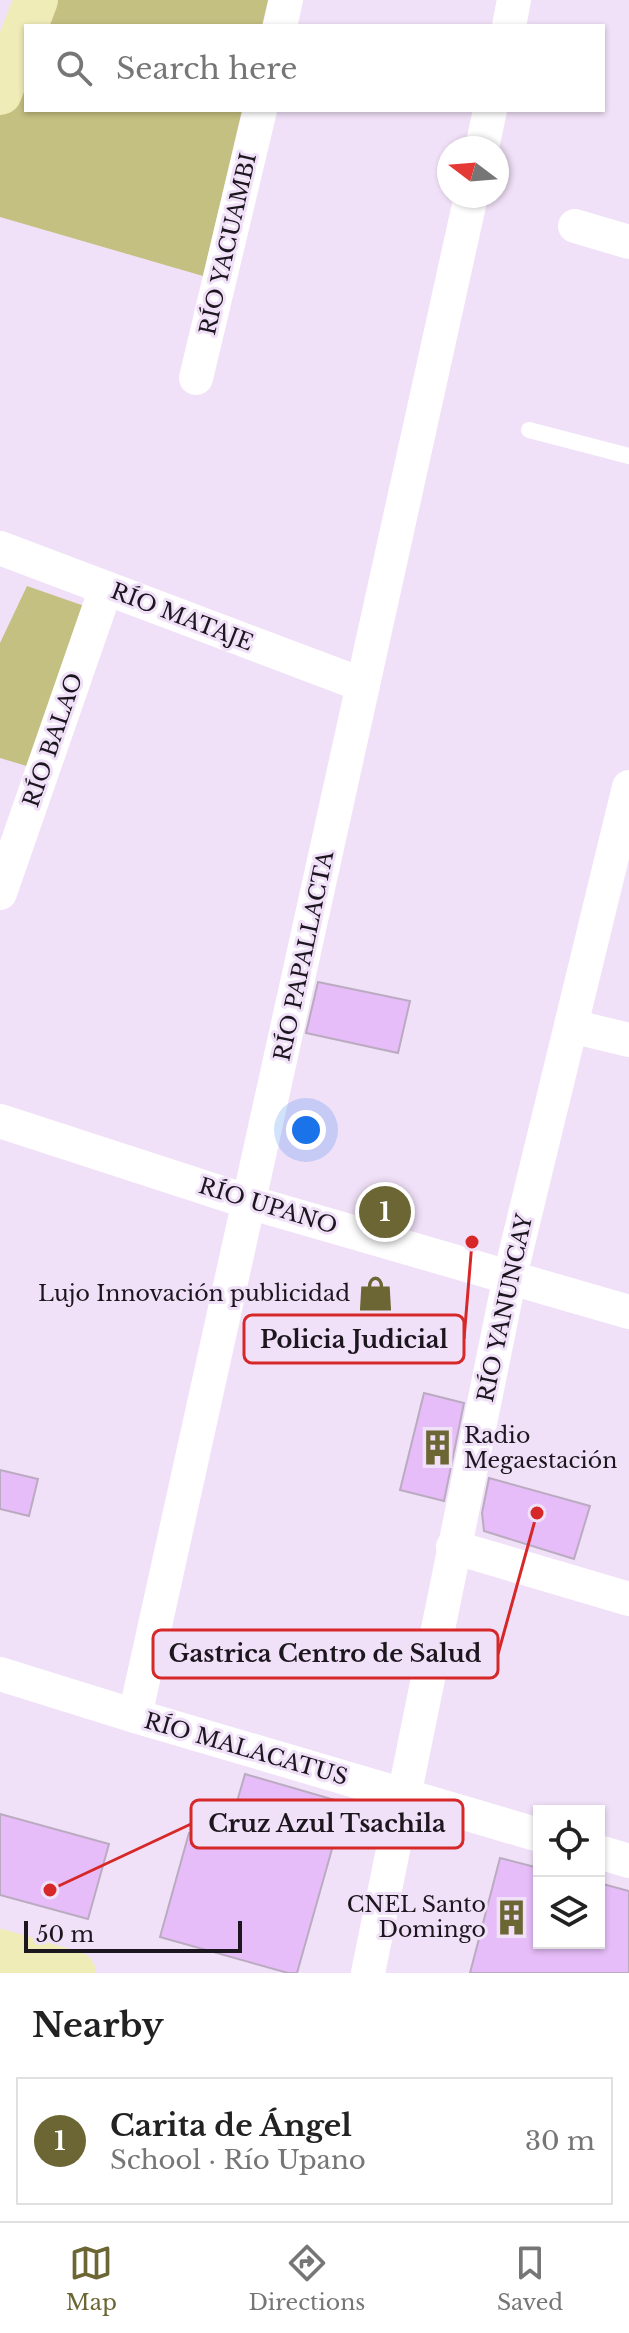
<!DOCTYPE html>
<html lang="en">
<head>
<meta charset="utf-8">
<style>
  :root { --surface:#fff; --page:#f6f6f6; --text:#222; --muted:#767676; --line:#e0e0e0; --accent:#6b6633 }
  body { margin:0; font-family:"Libre Baskerville",serif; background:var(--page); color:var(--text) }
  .controls { position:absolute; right:24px; bottom:24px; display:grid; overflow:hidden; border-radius:0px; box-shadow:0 2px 6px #0004 }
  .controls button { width:72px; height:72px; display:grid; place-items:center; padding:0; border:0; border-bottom:2px solid var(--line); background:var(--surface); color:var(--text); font:40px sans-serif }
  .compass { position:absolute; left:437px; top:136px; width:72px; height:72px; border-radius:50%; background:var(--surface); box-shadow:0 2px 6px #0004; rotate:286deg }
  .scale { position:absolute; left:24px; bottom:20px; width:218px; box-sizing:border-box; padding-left:8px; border:4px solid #1c161e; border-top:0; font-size:22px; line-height:28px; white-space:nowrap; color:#1c161e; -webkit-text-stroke:6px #f1e1f8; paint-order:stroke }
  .you { position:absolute; left:306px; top:1130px; width:28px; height:28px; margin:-20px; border:6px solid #fff; border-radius:50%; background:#1a73e8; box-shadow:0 0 0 12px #1a73e833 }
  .badge { display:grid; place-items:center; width:52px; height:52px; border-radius:50%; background:var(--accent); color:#fff; font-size:26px; font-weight:700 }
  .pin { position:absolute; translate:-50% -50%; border:4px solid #fff; box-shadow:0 2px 8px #0006 }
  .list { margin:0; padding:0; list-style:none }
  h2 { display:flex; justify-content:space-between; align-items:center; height:104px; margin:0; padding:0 32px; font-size:34px }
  h2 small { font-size:26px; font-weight:400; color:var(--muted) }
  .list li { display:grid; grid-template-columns:52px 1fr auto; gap:24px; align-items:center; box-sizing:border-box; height:128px; margin:0 16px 16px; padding:0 16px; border:2px solid var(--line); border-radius:0px }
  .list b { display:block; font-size:30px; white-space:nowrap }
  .list p { margin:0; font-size:26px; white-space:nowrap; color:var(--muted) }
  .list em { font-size:26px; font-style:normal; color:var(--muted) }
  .icon { flex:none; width:44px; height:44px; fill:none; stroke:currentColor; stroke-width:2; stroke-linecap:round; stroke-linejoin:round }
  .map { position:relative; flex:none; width:629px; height:1973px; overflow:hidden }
  .search { position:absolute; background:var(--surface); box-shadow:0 2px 6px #0004; left:24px; right:24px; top:24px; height:88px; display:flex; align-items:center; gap:20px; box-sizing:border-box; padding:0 28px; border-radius:0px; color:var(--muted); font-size:30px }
  .sheet { height:248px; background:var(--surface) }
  nav { display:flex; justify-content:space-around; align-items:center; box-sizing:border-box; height:112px; border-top:2px solid var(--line); background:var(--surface); font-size:22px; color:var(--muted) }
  nav a { display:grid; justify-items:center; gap:4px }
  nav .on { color:var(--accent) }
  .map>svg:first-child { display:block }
  .green { fill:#c4c081 }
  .building { fill:#e6bdf8; stroke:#baabc0; stroke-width:2 }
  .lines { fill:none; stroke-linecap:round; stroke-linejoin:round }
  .lane { stroke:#fff; stroke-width:16 }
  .street { stroke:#fff; stroke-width:34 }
  .secondary { stroke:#efecb8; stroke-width:44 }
  .labels { text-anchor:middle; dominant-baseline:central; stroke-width:6; stroke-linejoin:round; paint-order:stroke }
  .street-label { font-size:22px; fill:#1c161e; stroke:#f1e1f8 }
  .poi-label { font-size:22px; fill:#1c161e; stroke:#f1e1f8; text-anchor:end }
  .leader { fill:none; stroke:#d62828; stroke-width:3 }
  .callout-dot { fill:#d62828; stroke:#f1e1f8; stroke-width:3 }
  .callout { fill:#f1e1f8; stroke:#d62828; stroke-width:3 }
  .callout-label { font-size:24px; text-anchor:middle; font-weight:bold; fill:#1c161e }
</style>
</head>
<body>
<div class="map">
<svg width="629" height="1973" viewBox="0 0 629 1973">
  <rect width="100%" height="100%" fill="#f1e1f8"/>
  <g class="green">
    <polygon points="45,0 268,0 262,26 35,26"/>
    <polygon points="26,48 26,110 242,110 203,276 0,217 0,115"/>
    <polygon points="27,586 93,609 30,767 0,758 0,643"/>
  </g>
  <g class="building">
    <polygon points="318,982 410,1001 398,1053 306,1033"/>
    <polygon points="424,1393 464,1403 444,1501 400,1490"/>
    <polygon points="0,1470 38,1479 29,1516 0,1509"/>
    <polygon points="489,1478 590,1506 574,1559 484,1531 482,1513"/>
    <polygon points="245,1774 345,1803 297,1973 288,1973 160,1937 189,1833 225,1843"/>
    <polygon points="0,1814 109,1844 88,1919 0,1895"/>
    <polygon points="500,1858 539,1868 539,1943 599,1943 599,1883 629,1891 629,1973 470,1973"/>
  </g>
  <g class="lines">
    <polyline class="lane" points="529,430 629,456"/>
    <g class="street">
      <polyline points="280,26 286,0"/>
      <polyline points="509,26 514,0"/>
      <polyline points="482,148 490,110"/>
      <polyline points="575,226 629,242"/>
      <polyline points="196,378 260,110"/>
      <polyline points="0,548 363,685"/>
      <polyline points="0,893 106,588"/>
      <polyline points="571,1026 629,1040"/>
      <polyline points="0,1121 249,1202 629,1312"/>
      <polyline points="453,1547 629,1599"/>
      <polyline points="0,1674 135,1716 539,1835"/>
      <polyline points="135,1716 471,196"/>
      <polyline points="599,1852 629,1861"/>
      <polyline points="368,1973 510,1276 629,787"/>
    </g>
    <g class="secondary">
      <polyline points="0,93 36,0"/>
      <polyline points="0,1951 74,1973"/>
    </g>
  </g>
  <defs>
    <symbol id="shop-bare" viewBox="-9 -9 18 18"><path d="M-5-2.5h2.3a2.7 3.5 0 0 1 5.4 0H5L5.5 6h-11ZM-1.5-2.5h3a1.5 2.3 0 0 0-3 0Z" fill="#6b6633" stroke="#f1e1f8" stroke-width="2.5" paint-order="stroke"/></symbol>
    <symbol id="building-bare" viewBox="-9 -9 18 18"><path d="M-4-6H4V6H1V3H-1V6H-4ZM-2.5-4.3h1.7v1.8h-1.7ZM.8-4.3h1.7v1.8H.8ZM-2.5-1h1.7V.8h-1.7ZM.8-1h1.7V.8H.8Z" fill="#6b6633" stroke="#f1e1f8" stroke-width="2.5" paint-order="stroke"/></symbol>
  </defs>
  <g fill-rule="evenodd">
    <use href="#shop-bare" x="350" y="1268" width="51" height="51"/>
    <use href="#building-bare" x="412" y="1422" width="51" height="51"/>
    <use href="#building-bare" x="486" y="1892" width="51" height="51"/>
  </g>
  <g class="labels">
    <g class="street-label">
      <text transform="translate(228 244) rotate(-77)">RÍO YACUAMBI</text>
      <text transform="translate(182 617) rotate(21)">RÍO MATAJE</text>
      <text transform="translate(53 740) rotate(-71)">RÍO BALAO</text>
      <text transform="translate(304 956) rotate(-78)">RÍO PAPALLACTA</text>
      <text transform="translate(268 1206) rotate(17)">RÍO UPANO</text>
      <text transform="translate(505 1308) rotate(-78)">RÍO YANUNCAY</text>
      <text transform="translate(246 1749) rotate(16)">RÍO MALACATUS</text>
    </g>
    <g class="poi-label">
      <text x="350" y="1293">Lujo Innovación publicidad</text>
      <text x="464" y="1435" text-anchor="start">Radio<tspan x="464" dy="25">Megaestación</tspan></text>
      <text x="486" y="1904">CNEL Santo<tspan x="486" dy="25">Domingo</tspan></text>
    </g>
  </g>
  <path class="leader" d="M472 1242L464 1339M537 1513L498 1654M50 1890L191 1824"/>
  <g class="callout-dot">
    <circle cx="472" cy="1242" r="8"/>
    <circle cx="537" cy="1513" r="8"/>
    <circle cx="50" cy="1890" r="8"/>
  </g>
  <g class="callout">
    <rect x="244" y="1315" width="220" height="48" rx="8"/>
    <rect x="153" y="1630" width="345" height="48" rx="8"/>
    <rect x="191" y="1800" width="272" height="48" rx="8"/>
  </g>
  <g class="callout-label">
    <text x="354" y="1348">Policia Judicial</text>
    <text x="325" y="1662">Gastrica Centro de Salud</text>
    <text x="327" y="1832">Cruz Azul Tsachila</text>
  </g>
</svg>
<div class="controls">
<button><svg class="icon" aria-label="locate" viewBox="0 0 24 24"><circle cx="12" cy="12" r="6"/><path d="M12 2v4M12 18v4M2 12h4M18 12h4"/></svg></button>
<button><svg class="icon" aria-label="layers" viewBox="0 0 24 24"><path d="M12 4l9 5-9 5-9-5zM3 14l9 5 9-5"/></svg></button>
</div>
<svg class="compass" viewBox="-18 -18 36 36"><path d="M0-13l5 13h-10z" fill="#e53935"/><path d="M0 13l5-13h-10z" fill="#767676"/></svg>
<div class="scale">50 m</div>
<div class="you"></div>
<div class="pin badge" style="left:385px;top:1212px">1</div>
<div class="search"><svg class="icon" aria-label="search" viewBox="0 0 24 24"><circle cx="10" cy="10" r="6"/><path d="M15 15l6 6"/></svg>Search here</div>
</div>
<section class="sheet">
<h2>Nearby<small></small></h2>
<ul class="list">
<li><span class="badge">1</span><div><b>Carita de Ángel</b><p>School · Río Upano</p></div><em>30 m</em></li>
</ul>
</section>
<nav>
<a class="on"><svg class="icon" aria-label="map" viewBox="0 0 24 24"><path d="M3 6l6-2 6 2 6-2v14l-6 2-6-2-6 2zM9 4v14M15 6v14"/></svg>Map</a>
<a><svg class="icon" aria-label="directions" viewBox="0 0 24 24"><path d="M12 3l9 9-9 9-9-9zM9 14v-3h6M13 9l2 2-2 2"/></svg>Directions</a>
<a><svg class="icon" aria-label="saved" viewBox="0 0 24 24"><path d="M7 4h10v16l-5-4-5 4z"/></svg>Saved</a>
</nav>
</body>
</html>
